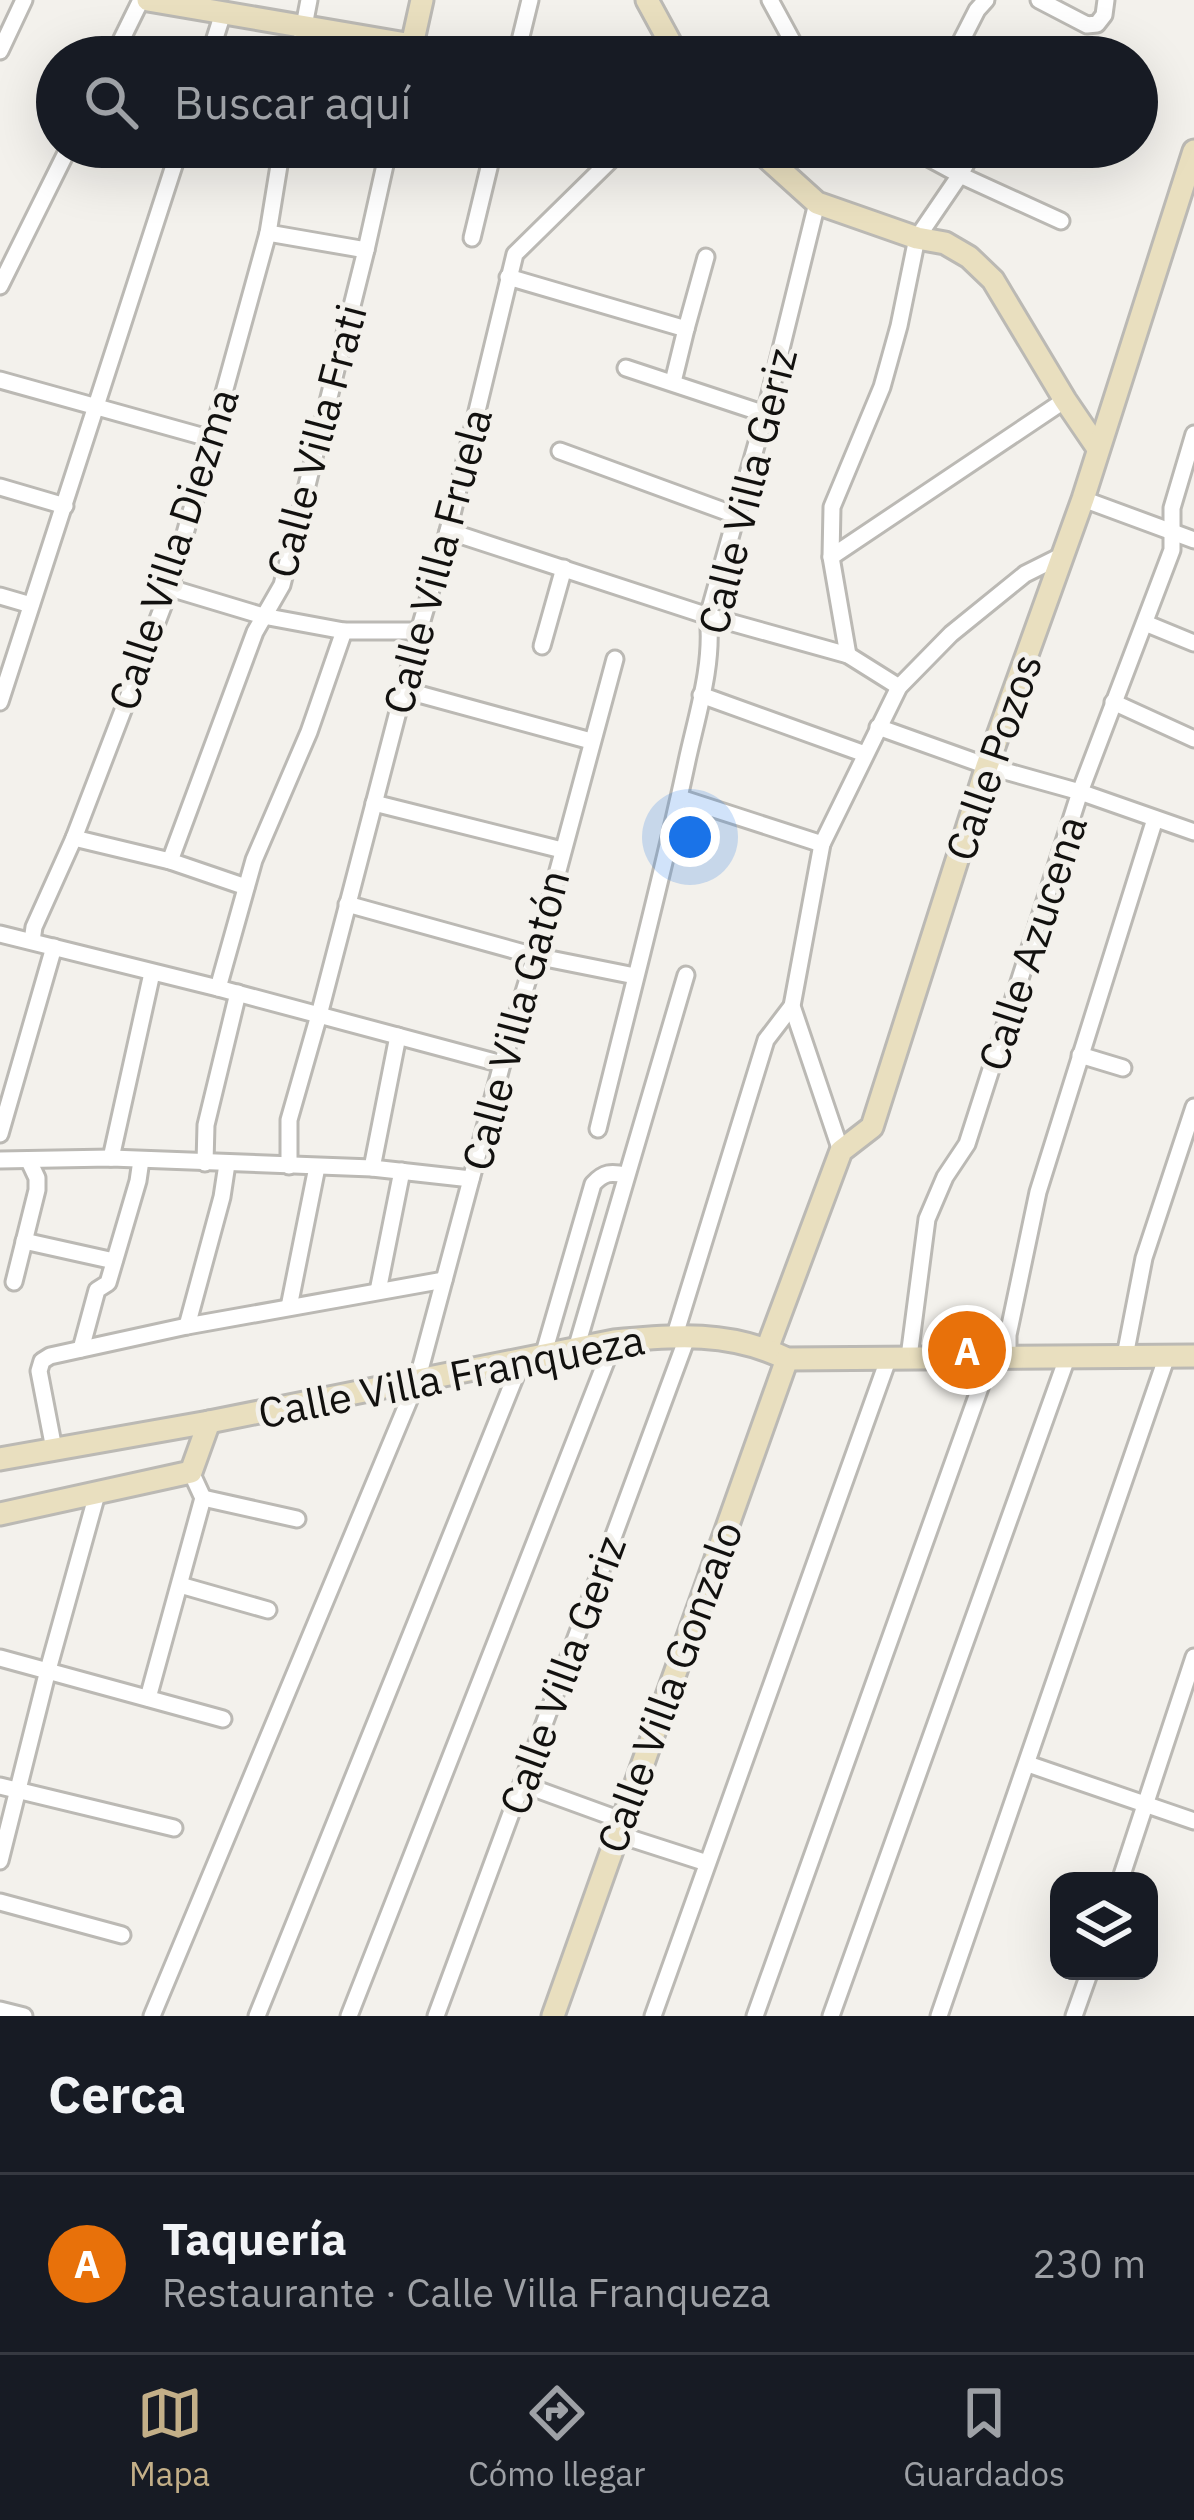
<!DOCTYPE html>
<html lang="es">
<head>
<meta charset="utf-8">
<style>
  :root { --surface:#171b24; --page:#20242c; --text:#f1f3f6; --muted:#9ea1a6; --line:#363941; --accent:#c3af88 }
  body { margin:0; font-family:"IBM Plex Sans",sans-serif; background:var(--page); color:var(--text) }
  .controls { position:absolute; right:36px; bottom:36px; display:grid; overflow:hidden; border-radius:24px; box-shadow:0 12px 48px #0002 }
  .controls button { width:108px; height:108px; display:grid; place-items:center; padding:0; border:0; border-bottom:3px solid var(--line); background:var(--surface); color:var(--text); font:60px sans-serif }
  .you { position:absolute; left:690px; top:837px; width:42px; height:42px; margin:-30px; border:9px solid #fff; border-radius:50%; background:#1a73e8; box-shadow:0 0 0 18px #1a73e833 }
  .badge { display:grid; place-items:center; width:78px; height:78px; border-radius:50%; background:var(--accent); color:#fff; font-size:39px; font-weight:700 }
  .pin { position:absolute; translate:-50% -50%; border:6px solid #fff; box-shadow:0 3px 12px #0006 }
  .list { margin:0; padding:0; list-style:none }
  h2 { display:flex; justify-content:space-between; align-items:center; height:156px; margin:0; padding:0 48px; font-size:51px }
  h2 small { font-size:39px; font-weight:400; color:var(--muted) }
  .list li { display:grid; grid-template-columns:78px 1fr auto; gap:36px; align-items:center; box-sizing:border-box; height:180px; padding:0 48px; border-top:3px solid var(--line) }
  .list b { display:block; font-size:45px; white-space:nowrap }
  .list p { margin:0; font-size:39px; white-space:nowrap; color:var(--muted) }
  .list em { font-size:39px; font-style:normal; color:var(--muted) }
  .icon { flex:none; width:66px; height:66px; fill:none; stroke:currentColor; stroke-width:2; stroke-linecap:round; stroke-linejoin:round }
  .map { position:relative; flex:none; width:1194px; height:2016px; overflow:hidden }
  .search { position:absolute; background:var(--surface); box-shadow:0 12px 48px #0002; left:36px; right:36px; top:36px; height:132px; display:flex; align-items:center; gap:30px; box-sizing:border-box; padding:0 42px; border-radius:66px; color:var(--muted); font-size:45px }
  .sheet { height:336px; background:var(--surface) }
  nav { display:flex; justify-content:space-around; align-items:center; box-sizing:border-box; height:168px; border-top:3px solid var(--line); background:var(--surface); font-size:33px; color:var(--muted) }
  nav a { display:grid; justify-items:center; gap:6px }
  nav .on { color:var(--accent) }
  .map>svg:first-child { display:block }
  .lines { fill:none; stroke-linecap:round; stroke-linejoin:round }
  .street-casing { stroke:#bbb9b4; stroke-width:21 }
  .secondary-casing { stroke:#bbb9b4; stroke-width:27 }
  .street { stroke:#fff; stroke-width:15 }
  .secondary { stroke:#e9dfbf; stroke-width:21 }
  .labels { text-anchor:middle; dominant-baseline:central; stroke-width:10; stroke-linejoin:round; paint-order:stroke }
  .street-label { font-size:42px; fill:#12110f; stroke:#f3f1ec }
</style>
</head>
<body>
<div class="map">
<svg width="1194" height="2016" viewBox="0 0 1194 2016">
  <rect width="100%" height="100%" fill="#f3f1ec"/>
  <g class="lines">
    <defs>
      <g id="street">
        <polyline points="770,0 801,57"/>
        <polyline points="1039,0 1087,25 1097,24 1104,15 1106,0"/>
        <polyline points="0,51 24,0"/>
        <polyline points="113,57 141,0"/>
        <polyline points="209,57 223,13"/>
        <polyline points="298,57 309,0"/>
        <polyline points="516,57 530,0"/>
        <polyline points="953,57 977,10 986,0"/>
        <polyline points="908,147 960,175 1061,221"/>
        <polyline points="1088,147 1099,152"/>
        <polyline points="268,233 366,250"/>
        <polyline points="472,238 494,147"/>
        <polyline points="508,277 686,329 673,382"/>
        <polyline points="0,286 69,147"/>
        <polyline points="686,329 706,257"/>
        <polyline points="626,368 765,414"/>
        <polyline points="0,380 212,439"/>
        <polyline points="560,451 735,515"/>
        <polyline points="0,487 65,506"/>
        <polyline points="1083,499 1194,540"/>
        <polyline points="448,531 708,616 848,655 899,687"/>
        <polyline points="831,557 1065,400"/>
        <polyline points="170,588 263,616 344,631 419,631"/>
        <polyline points="0,596 31,605"/>
        <polyline points="1145,623 1194,643"/>
        <polyline points="542,646 564,568"/>
        <polyline points="848,655 831,557 832,507 882,387 899,326 917,238 960,175 975,147"/>
        <polyline points="404,690 591,741"/>
        <polyline points="701,695 865,754"/>
        <polyline points="0,702 180,147"/>
        <polyline points="1113,702 1194,739"/>
        <polyline points="878,727 987,766 1080,792 1194,832"/>
        <polyline points="680,798 822,844"/>
        <polyline points="374,803 562,850"/>
        <polyline points="74,838 170,861 246,887"/>
        <polyline points="170,861 255,632 282,585 366,250 389,147"/>
        <polyline points="347,904 535,956 635,976"/>
        <polyline points="0,934 218,988 502,1064"/>
        <polyline points="32,941 34,927 74,838 170,588 268,233 282,147"/>
        <polyline points="218,988 254,860 309,732 344,631"/>
        <polyline points="1080,1055 1123,1068"/>
        <path d="M598,1129c30,-123 63,-245 89,-368 10,-46 27,-98 21,-145l57,-202 52,-211"/>
        <polyline points="0,1134 54,947"/>
        <polyline points="841,1151 792,1006 822,844 899,687 951,634 1025,574 1063,555"/>
        <polyline points="111,1158 152,973"/>
        <polyline points="0,1160 111,1158 372,1168 471,1179"/>
        <polyline points="205,1163 206,1125 238,993"/>
        <polyline points="289,1166 289,1120 319,1015 419,631 448,531 515,254 624,147"/>
        <polyline points="372,1168 398,1036"/>
        <polyline points="24,1241 114,1261"/>
        <polyline points="14,1282 37,1190 37,1178 29,1161"/>
        <polyline points="378,1291 402,1171"/>
        <polyline points="289,1307 317,1167"/>
        <polyline points="187,1326 222,1197 227,1164"/>
        <polyline points="675,1335 766,1040 792,1006"/>
        <polyline points="81,1349 97,1290 108,1283 138,1181 141,1160"/>
        <polyline points="576,1349 686,975"/>
        <polyline points="1008,1355 1008,1335 1038,1192 1155,819"/>
        <path d="M543,1356l50,-172c11,-12 18,-12 33,-9"/>
        <polyline points="1125,1356 1144,1258 1194,1107"/>
        <polyline points="909,1357 927,1219 945,1177 967,1144 1080,792 1172,550 1172,508 1194,434"/>
        <polyline points="54,1449 39,1371 42,1361 50,1356 187,1326 444,1280"/>
        <polyline points="203,1498 297,1519"/>
        <polyline points="180,1585 268,1610"/>
        <polyline points="0,1658 223,1719"/>
        <polyline points="148,1698 203,1498 191,1472"/>
        <polyline points="1028,1764 1194,1821"/>
        <polyline points="522,1784 621,1820"/>
        <polyline points="0,1786 174,1828"/>
        <polyline points="617,1834 707,1863"/>
        <polyline points="0,1861 48,1670 97,1494"/>
        <polyline points="1120,1881 1194,1657"/>
        <polyline points="0,1902 122,1935"/>
        <polyline points="0,2010 24,2016"/>
        <polyline points="152,2016 417,1381 502,1064 535,956 615,659"/>
        <polyline points="257,2016 522,1360"/>
        <polyline points="349,2016 614,1341"/>
        <polyline points="436,2016 688,1335"/>
        <polyline points="653,2016 889,1357"/>
        <polyline points="755,2016 991,1357"/>
        <polyline points="831,2016 1067,1358"/>
        <polyline points="939,2016 1167,1356"/>
        <polyline points="1074,2016 1090,1971"/>
      </g>
      <g id="secondary">
        <polyline points="148,0 412,45 422,0"/>
        <polyline points="647,0 678,57"/>
        <polyline points="755,147 817,203 917,238 945,243 969,257 993,280 1065,400 1097,447"/>
        <polyline points="767,1349 841,1151 872,1127 987,766 1083,499 1194,151"/>
        <path d="M0,1459l209,-37 405,-81c60,-6 117,-10 173,18l407,-3"/>
        <polyline points="0,1514 191,1472 209,1422"/>
        <polyline points="553,2016 787,1359"/>
      </g>
    </defs>
    <use href="#street" class="street-casing"/>
    <use href="#secondary" class="secondary-casing"/>
    <use href="#street" class="street"/>
    <use href="#secondary" class="secondary"/>
  </g>
  <g class="labels">
    <g class="street-label">
      <text transform="translate(316 441) rotate(-75)">Calle Villa Frati</text>
      <text transform="translate(747 491) rotate(-76)">Calle Villa Geriz</text>
      <text transform="translate(173 549) rotate(-72)">Calle Villa Diezma</text>
      <text transform="translate(437 561) rotate(-75)">Calle Villa Fruela</text>
      <text transform="translate(993 757) rotate(-71)">Calle Pozos</text>
      <text transform="translate(1032 943) rotate(-72)">Calle Azucena</text>
      <text transform="translate(515 1020) rotate(-75)">Calle Villa Gatón</text>
      <text transform="translate(451 1376) rotate(-11)">Calle Villa Franqueza</text>
      <text transform="translate(562 1675) rotate(-70)">Calle Villa Geriz</text>
      <text transform="translate(669 1687) rotate(-70)">Calle Villa Gonzalo</text>
    </g>
  </g>
</svg>
<div class="controls">
<button><svg class="icon" aria-label="layers" viewBox="0 0 24 24"><path d="M12 4l9 5-9 5-9-5zM3 14l9 5 9-5"/></svg></button>
</div>
<div class="you"></div>
<div class="pin badge" style="left:967px;top:1350px;background:#e8710a">A</div>
<div class="search"><svg class="icon" aria-label="search" viewBox="0 0 24 24"><circle cx="10" cy="10" r="6"/><path d="M15 15l6 6"/></svg>Buscar aquí</div>
</div>
<section class="sheet">
<h2>Cerca<small></small></h2>
<ul class="list">
<li><span class="badge" style="background:#e8710a">A</span><div><b>Taquería</b><p>Restaurante · Calle Villa Franqueza</p></div><em>230 m</em></li>
</ul>
</section>
<nav>
<a class="on"><svg class="icon" aria-label="map" viewBox="0 0 24 24"><path d="M3 6l6-2 6 2 6-2v14l-6 2-6-2-6 2zM9 4v14M15 6v14"/></svg>Mapa</a>
<a><svg class="icon" aria-label="directions" viewBox="0 0 24 24"><path d="M12 3l9 9-9 9-9-9zM9 14v-3h6M13 9l2 2-2 2"/></svg>Cómo llegar</a>
<a><svg class="icon" aria-label="saved" viewBox="0 0 24 24"><path d="M7 4h10v16l-5-4-5 4z"/></svg>Guardados</a>
</nav>
</body>
</html>
